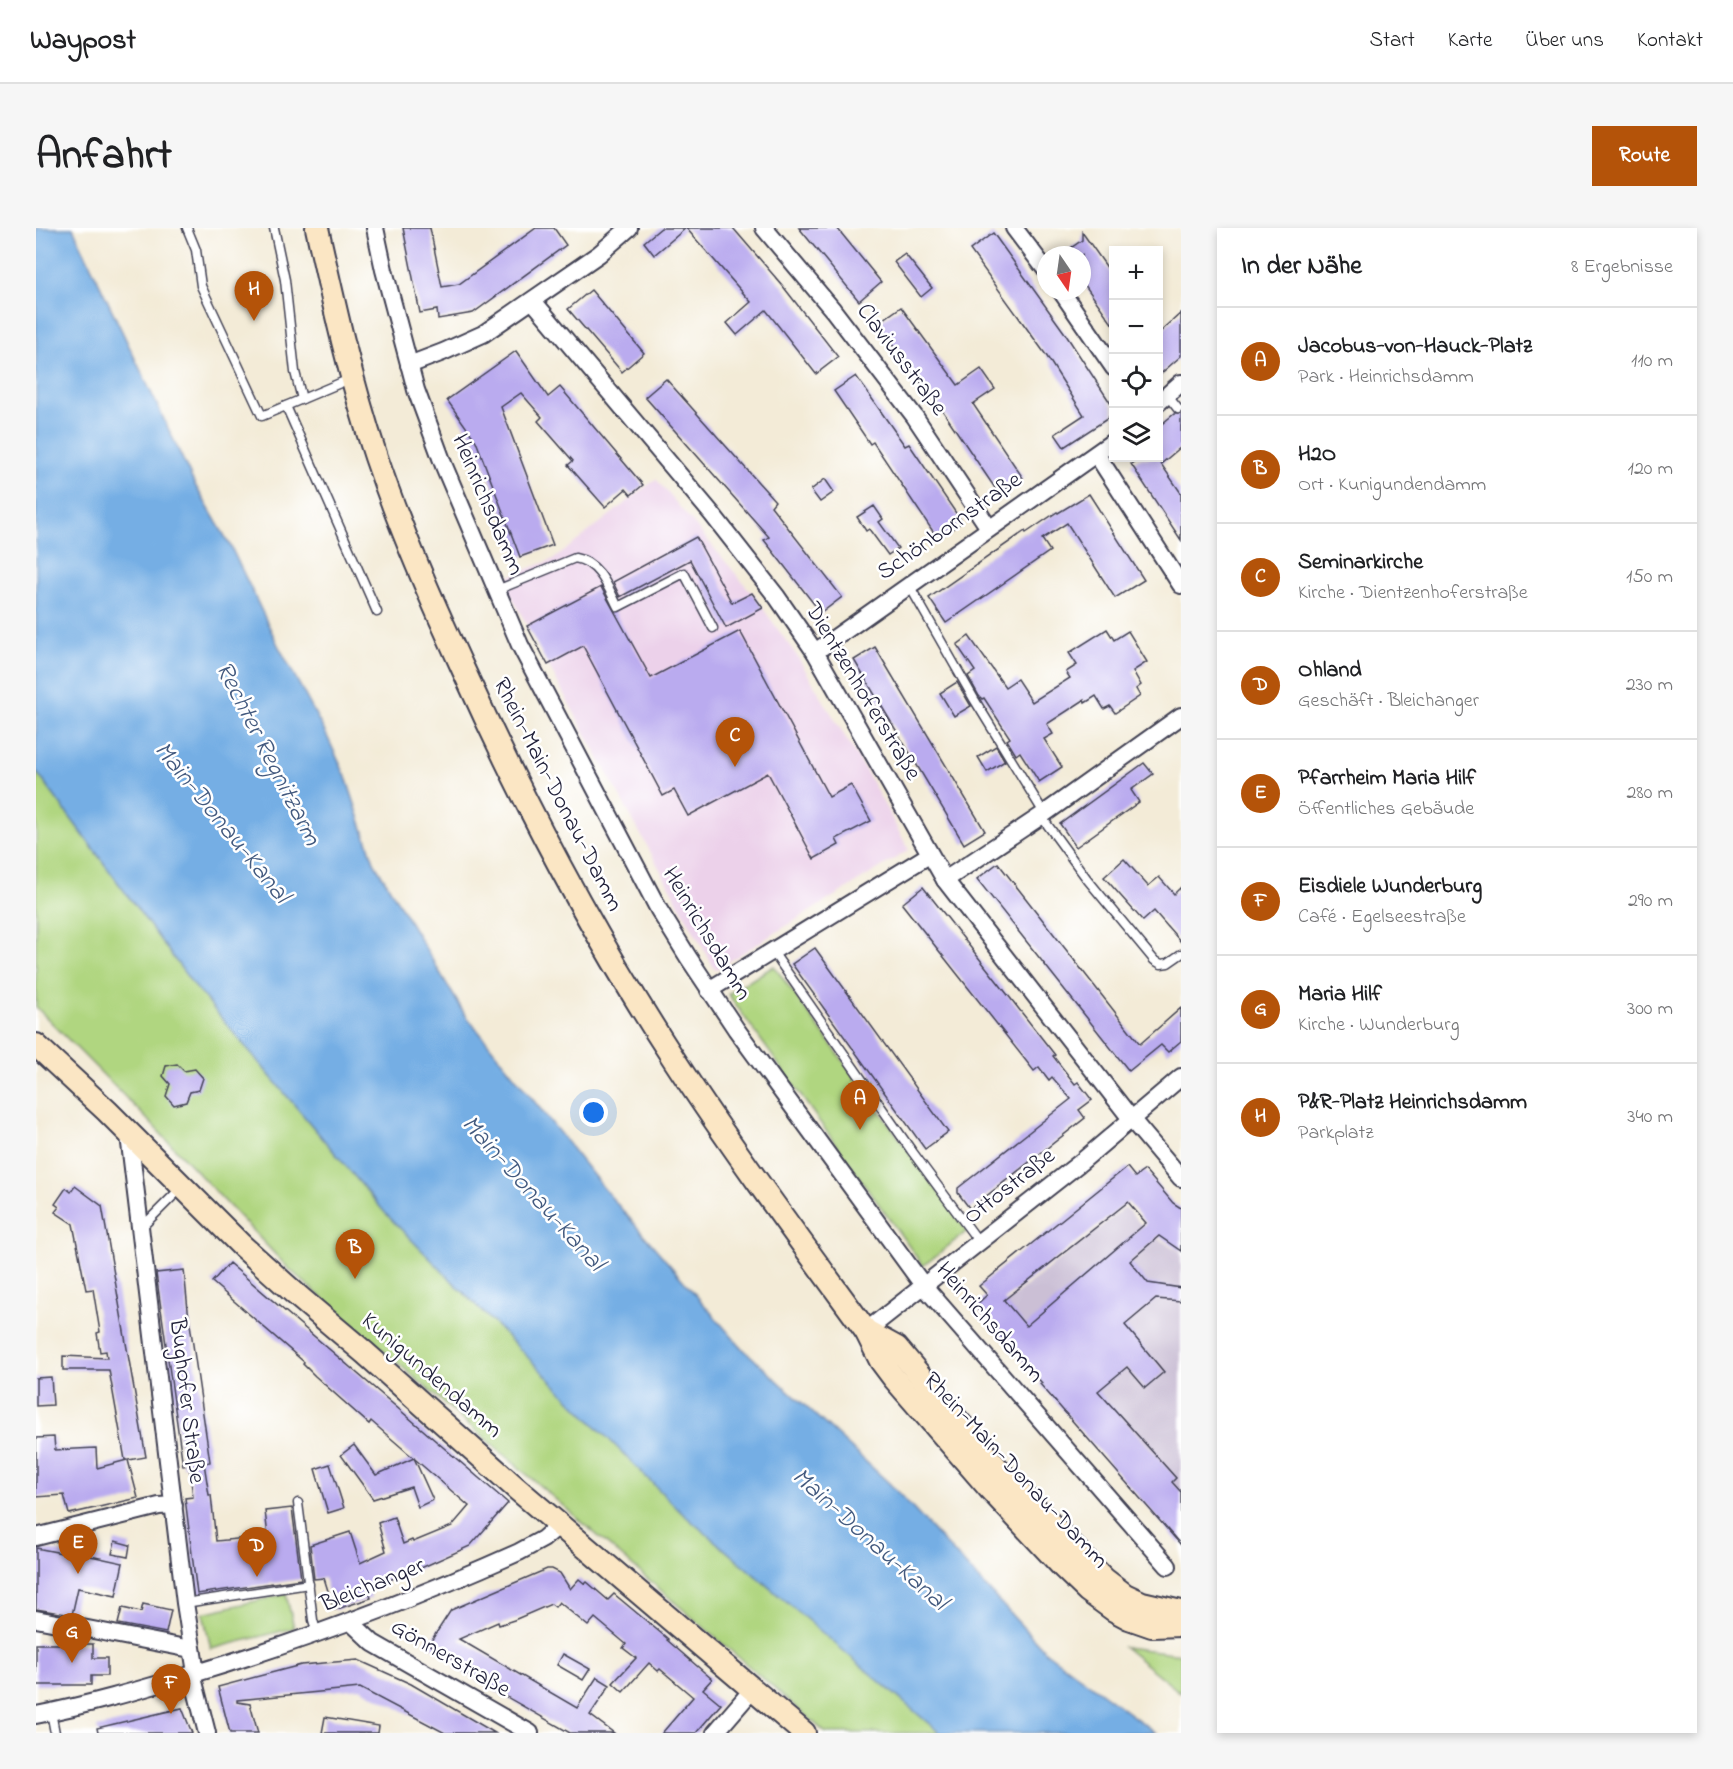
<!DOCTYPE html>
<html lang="de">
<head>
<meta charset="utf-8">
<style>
  :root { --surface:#fff; --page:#f6f6f6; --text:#202124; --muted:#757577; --line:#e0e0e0; --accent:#b45309 }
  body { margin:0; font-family:"Indie Flower",sans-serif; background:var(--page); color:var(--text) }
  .controls { position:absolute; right:18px; top:18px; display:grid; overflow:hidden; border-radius:0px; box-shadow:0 3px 9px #0003 }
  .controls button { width:54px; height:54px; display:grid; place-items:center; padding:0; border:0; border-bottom:2px solid var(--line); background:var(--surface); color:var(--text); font:30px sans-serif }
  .compass { position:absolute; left:1001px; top:18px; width:54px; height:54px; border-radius:50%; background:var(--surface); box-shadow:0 3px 9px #0003; rotate:167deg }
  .you { position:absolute; left:558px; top:885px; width:21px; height:21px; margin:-15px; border:4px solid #fff; border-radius:50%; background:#1a73e8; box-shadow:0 0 0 9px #1a73e833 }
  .badge { display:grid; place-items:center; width:39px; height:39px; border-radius:50%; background:var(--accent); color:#fff; font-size:20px; font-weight:700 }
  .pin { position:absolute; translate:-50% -50px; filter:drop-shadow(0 2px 3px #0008) }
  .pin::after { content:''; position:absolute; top:32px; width:21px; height:18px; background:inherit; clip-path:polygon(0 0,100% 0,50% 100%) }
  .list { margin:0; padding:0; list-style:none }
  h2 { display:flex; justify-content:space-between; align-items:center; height:78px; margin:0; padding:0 24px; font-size:26px }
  h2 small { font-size:20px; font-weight:400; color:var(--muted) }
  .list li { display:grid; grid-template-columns:39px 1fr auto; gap:18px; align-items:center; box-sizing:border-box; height:108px; padding:0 24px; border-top:2px solid var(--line) }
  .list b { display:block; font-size:22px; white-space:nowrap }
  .list p { margin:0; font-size:20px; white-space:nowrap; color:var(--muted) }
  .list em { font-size:20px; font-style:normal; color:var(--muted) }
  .icon { flex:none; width:33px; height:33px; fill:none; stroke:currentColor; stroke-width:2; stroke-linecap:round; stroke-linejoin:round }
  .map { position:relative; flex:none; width:1145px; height:1505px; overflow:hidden; border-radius:0px }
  header { display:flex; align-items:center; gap:36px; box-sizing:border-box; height:84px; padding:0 30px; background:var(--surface); border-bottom:2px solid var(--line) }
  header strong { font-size:28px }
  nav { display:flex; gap:33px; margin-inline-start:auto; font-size:21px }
  .intro { display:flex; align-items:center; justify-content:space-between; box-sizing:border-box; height:144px; padding:0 36px }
  h1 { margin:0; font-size:42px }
  .button { padding:15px 27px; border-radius:0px; background:var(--accent); color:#fff; font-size:21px; font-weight:700 }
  main { display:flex; gap:36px; padding:0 36px }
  aside { flex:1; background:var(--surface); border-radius:0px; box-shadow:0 3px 9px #0003 }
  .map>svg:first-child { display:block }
  .built { fill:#ecd1ea }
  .industrial { fill:#cbbfd5 }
  .green { fill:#b0d680; stroke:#697c5e; stroke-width:1.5 }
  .water { fill:#74aee4; stroke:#4b6890; stroke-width:1.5 }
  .building { fill:#baabef; fill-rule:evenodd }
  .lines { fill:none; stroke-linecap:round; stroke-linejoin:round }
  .lane-casing { stroke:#414052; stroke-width:11 }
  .street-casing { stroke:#414052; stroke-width:20 }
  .secondary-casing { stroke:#414052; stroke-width:26 }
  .lane { stroke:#fff; stroke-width:8 }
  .street { stroke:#fff; stroke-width:16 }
  .secondary { stroke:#fbe6c4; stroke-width:22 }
  .labels { text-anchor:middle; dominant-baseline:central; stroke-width:5; stroke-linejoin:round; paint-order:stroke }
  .street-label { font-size:24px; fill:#22223b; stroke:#fff }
  .water-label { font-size:26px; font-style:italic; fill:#435a7f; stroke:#fff }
</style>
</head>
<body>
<header>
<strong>Waypost</strong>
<nav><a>Start</a><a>Karte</a><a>Über uns</a><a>Kontakt</a></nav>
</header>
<div class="intro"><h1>Anfahrt</h1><a class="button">Route</a></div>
<main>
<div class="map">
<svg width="1145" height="1505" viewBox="0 0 1145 1505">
  <rect width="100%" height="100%" fill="#fff"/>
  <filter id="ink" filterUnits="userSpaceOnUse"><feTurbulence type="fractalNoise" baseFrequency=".0167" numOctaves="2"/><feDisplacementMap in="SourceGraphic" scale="12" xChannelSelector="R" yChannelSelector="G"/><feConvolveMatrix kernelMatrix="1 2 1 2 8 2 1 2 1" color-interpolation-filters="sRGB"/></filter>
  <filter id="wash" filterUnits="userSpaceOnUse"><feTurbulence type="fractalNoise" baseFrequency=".008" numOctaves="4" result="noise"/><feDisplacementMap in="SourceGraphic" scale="24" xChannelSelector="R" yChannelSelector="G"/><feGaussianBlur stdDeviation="1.35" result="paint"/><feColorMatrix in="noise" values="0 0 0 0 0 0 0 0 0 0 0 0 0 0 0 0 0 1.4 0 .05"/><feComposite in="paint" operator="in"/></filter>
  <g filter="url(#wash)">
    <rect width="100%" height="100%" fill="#f3ebd7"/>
    <polygon class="built" points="620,251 716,365 761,428 832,547 873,622 679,742 512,437 474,365 468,350 518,331"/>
    <polygon class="industrial" points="1089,979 1113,1005 1145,1024 1145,1266 968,1076"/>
    <g class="green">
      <polygon points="0,543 156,755 351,987 646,1285 904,1505 790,1505 253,1041 108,888 0,779"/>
      <polygon points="738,738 931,1003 887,1038 692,766"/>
      <polygon points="250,1366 258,1400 175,1421 167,1385"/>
      <polygon points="1088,1419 1145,1426 1145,1465"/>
    </g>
    <polygon class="water" points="0,0 37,0 159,257 194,317 242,417 291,508 310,549 338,634 428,785 569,962 704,1118 853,1255 1010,1424 1120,1505 904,1505 646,1285 351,987 156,755 0,543"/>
    <g id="blocks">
      <g class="building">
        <polygon points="367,0 394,0 406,59 423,56 500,0 518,0 530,17 437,85 402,91 401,82 384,85"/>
        <polygon points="625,0 650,0 618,27 608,14"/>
        <polygon points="650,0 697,0 746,57 802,129 780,146 730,82 701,107 691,95 715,74"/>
        <polygon points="763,0 801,0 845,54 823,73"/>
        <polygon points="1046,4 1077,48 1077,97 1046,53 1046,27 1025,27 1046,12"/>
        <polygon points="957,5 1028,104 1077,179 1077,187 1028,219 1019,206 1048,187 1010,127 934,22"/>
        <polygon points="869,26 896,60 885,69 858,34"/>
        <polygon points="555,62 608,125 586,144 532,81"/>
        <polygon points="865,79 922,157 945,141 959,161 937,176 987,250 963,266 898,170 897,171 841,96"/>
        <polygon points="1145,85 1145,128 1122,148 1122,106"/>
        <polygon points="480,123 512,169 524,159 607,257 595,267 590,261 569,279 532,237 537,233 502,193 506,189 485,165 465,179 517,317 484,329 440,213 411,172"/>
        <polygon points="820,148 869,218 873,216 926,294 902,311 837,214 834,216 798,163"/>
        <polygon points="630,151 739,273 735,278 806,369 785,385 728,312 733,309 609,169"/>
        <polygon points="1138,186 1145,186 1145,219 1125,236 1145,265 1145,312 1095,236 1103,230 1121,230 1122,231 1122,199"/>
        <polygon points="789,251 798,264 784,274 775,262"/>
        <polygon points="1053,266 1108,352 1079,370 1031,295 1006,311 1014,323 910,395 893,370 989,303 990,305 1021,284 1022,285"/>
        <polygon points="838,278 847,291 843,294 862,320 852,327 833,301 830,303 821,289"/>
        <polygon points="660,309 696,375 716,365 727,380 690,400 654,332 584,369 577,354"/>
        <polygon points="565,359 615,450 704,403 793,569 815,557 835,593 800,611 803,617 778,631 732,545 652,588 638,562 627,568 547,418 512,437 491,398"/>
        <polygon points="1071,401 1078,412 1092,403 1111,434 1097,443 1105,457 1100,461 1104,468 1079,485 1074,478 1068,481 1060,468 1049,475 1048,472 1011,496 1017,506 1008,511 1026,539 1003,554 984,524 980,527 971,512 974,510 948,470 946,471 943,468 932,448 939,443 921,417 933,408 969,459 981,451 996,474 1034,450 1030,444 1041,437 1033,425"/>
        <polygon points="839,419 949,603 928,616 818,432"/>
        <polygon points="921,454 935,478 918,488 904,465"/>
        <polygon points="960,518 969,533 951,544 942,529"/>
        <polygon points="1108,535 1117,546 1095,562 1103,574 1040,619 1024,596"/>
        <polygon points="1088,631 1112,658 1123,649 1138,666 1145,659 1145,714 1118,683 1107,693 1068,649"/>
        <polygon points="962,635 1104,816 1145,780 1145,813 1132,824 1125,817 1093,843 941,651"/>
        <polygon points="887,659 1019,827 1017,828 1039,856 1042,854 1056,872 1043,882 1049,890 934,981 922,965 922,960 1035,871 1016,849 1013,852 1003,839 998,843 866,676"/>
        <polygon points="779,720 912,904 889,921 756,736"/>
        <polygon points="141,836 148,843 159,841 167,850 163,862 154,864 150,874 138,877 130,868 134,856 127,848 130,838"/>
        <path d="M1091,939l8,10 10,-7 28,33 8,5v43l-22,-15 -29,25 18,22 33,5v13l-25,-2 -31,26 39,47 -19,16 -18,-21 -29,24 78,87 -4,4 9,10v53l-141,-161 2,-1 -67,-77 12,-11 -8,-9zM1092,974l18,21 -120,103 -22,-26z"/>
        <polygon points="39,958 66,978 110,1229 92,1232 102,1270 33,1286 28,1267 0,1269 0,1210 18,1209 19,1222 60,1220 61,1240 91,1232 89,1232 73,1142 27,1142 27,1128 71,1130 70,1123 64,1124 61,1105 64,1104 57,1061 50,1062 37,996 19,984 23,979 19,976 30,960 35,964"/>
        <polygon points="193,1035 472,1275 434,1318 385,1340 332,1360 335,1370 298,1382 288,1350 278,1351 274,1317 314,1304 324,1335 350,1323 342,1295 358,1289 367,1316 376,1312 377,1314 416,1298 433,1278 335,1193 333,1196 279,1148 267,1136 268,1134 176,1054"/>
        <polygon points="148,1042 152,1082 174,1234 168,1235 173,1267 175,1267 180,1313 232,1308 229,1283 256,1280 265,1351 161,1366 149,1270 157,1269 153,1237 147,1238 120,1045"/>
        <polygon points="15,1149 17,1177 0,1178 0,1150"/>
        <polygon points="318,1217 340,1247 378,1230 397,1272 382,1279 375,1259 337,1271 305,1227"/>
        <polygon points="294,1236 308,1280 292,1285 279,1241"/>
        <polygon points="79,1313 94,1317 92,1329 76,1326"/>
        <polygon points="0,1320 36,1327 36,1324 87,1335 80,1368 42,1360 36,1387 0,1381"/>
        <polygon points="511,1341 516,1341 524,1345 534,1361 543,1351 549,1356 551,1354 572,1372 578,1366 632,1411 631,1412 676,1451 667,1461 685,1476 660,1505 626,1505 657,1469 624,1441 622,1443 613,1435 587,1464 577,1455 600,1430 587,1420 590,1416 559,1390 552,1398 523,1374 519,1379 515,1376 478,1392 463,1397 462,1394 423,1411 541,1480 561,1449 574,1457 554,1487 578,1505 534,1505 418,1439 421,1433 393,1416 415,1382"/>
        <polygon points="107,1376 135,1382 130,1405 82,1396 86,1380 105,1384"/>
        <polygon points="0,1416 57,1416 57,1430 71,1430 71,1448 55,1448 55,1457 0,1457"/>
        <polygon points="527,1426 554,1441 547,1452 521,1437"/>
        <polygon points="322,1432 375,1456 459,1505 409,1505 324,1460 201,1472 201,1474 214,1476 222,1505 194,1505 182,1459 265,1437"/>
        <polygon points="146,1480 156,1505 62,1505 61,1500"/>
        <polygon points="289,1489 343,1498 342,1505 286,1505"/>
      </g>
    </g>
  </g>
  <g filter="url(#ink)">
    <use href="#blocks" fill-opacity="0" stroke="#414052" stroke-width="1.5"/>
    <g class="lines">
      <defs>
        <g id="lane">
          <polyline points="151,0 160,22 165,58 226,188 316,150"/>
          <polyline points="238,0 249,52 259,144 266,171"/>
          <polyline points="1131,167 1142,181"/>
          <polyline points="250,178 341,384"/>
          <polyline points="873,357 938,471 1008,585"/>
          <path d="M461,362l78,-32c24,4 33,29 43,49l66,-34 29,55"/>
          <polyline points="1005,588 1051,651 1118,732 1125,736 1132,735 1145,726"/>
          <polyline points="737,724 875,922 943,1014"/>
          <polyline points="104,1001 146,959"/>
          <polyline points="262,1275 277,1392 281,1406"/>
          <polyline points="149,1375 273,1356"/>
          <polyline points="15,1484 19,1505"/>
        </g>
        <g id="street">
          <polyline points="339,0 348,42 380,162 408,238 484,417 623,682 652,729 700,801 887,1057 1132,1338"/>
          <polyline points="728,0 797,82 879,189 953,300"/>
          <polyline points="978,0 1010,42"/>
          <polyline points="1025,63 1078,140"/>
          <polyline points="497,73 676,286 741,369 779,424 909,652 1096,892 1145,950"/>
          <polyline points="373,137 407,124 447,106 563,26 593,0"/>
          <polyline points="1122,175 1145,155"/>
          <polyline points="1061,227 1145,357"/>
          <polyline points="779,424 1078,213"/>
          <polyline points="909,652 1005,588 1145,488"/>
          <polyline points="673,762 893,627"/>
          <polyline points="93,907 149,1375 160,1445"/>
          <polyline points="830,1103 1045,934 1145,849"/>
          <polyline points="0,1309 123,1278 138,1277"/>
          <polyline points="0,1391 155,1421"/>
          <polyline points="315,1394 337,1415 494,1505"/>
          <polyline points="156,1446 171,1505"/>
          <path d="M0,1487c52,-10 103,-25 154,-40 113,-34 222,-75 329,-123l24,-13 16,-14"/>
          <polyline points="679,1505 717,1461"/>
        </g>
        <g id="secondary">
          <path d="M281,0c17,77 34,154 59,229 25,74 56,144 88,214 61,135 130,266 211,390 60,92 126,181 191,270l15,30 12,16 97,112 73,78 25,24 26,19 15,8 23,8 29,-1"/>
          <polyline points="0,817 71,883 205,1017 264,1070 329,1125 480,1260 768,1505"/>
          <polyline points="830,1103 861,1120 968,1248 1068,1351 1089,1367 1106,1375 1145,1384"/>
        </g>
      </defs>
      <use href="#lane" class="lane-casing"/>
      <use href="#street" class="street-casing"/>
      <use href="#secondary" class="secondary-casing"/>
      <use href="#lane" class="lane"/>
      <use href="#street" class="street"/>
      <use href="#secondary" class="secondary"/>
    </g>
  </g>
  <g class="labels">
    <g class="street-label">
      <text transform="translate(865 132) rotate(53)">Claviusstraße</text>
      <text transform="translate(451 277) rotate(67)">Heinrichsdamm</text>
      <text transform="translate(914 299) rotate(-35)">Schönbornstraße</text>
      <text transform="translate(826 464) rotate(59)">Dientzenhoferstraße</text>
      <text transform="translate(521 567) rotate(63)">Rhein-Main-Donau-Damm</text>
      <text transform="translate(670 706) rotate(59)">Heinrichsdamm</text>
      <text transform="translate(974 959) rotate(-38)">Ottostraße</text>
      <text transform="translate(953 1095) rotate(49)">Heinrichsdamm</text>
      <text transform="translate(395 1148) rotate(41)">Kunigundendamm</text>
      <text transform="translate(150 1173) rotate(83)">Bughofer Straße</text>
      <text transform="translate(979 1243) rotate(47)">Rhein-Main-Donau-Damm</text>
      <text transform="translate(337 1358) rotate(-22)">Bleichanger</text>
      <text transform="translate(414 1431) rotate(30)">Gönnerstraße</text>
    </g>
    <g class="water-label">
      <text transform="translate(231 526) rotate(63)">Rechter Regnitzarm</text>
      <text transform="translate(185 595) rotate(51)">Main-Donau-Kanal</text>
      <text transform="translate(496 966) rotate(48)">Main-Donau-Kanal</text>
      <text transform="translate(833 1312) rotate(42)">Main-Donau-Kanal</text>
    </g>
  </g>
</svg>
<div class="controls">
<button>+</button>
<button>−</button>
<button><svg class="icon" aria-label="locate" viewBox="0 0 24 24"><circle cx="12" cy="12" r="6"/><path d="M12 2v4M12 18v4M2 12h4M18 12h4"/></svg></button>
<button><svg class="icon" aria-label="layers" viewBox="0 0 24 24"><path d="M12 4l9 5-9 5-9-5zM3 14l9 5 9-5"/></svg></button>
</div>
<svg class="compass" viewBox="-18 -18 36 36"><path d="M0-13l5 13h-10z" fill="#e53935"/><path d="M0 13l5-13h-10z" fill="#757577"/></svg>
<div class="you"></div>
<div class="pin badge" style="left:824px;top:902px">A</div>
<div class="pin badge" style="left:319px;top:1051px">B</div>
<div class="pin badge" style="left:699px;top:539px">C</div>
<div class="pin badge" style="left:221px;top:1349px">D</div>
<div class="pin badge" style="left:42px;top:1346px">E</div>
<div class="pin badge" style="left:135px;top:1486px">F</div>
<div class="pin badge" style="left:36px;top:1435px">G</div>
<div class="pin badge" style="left:218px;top:93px">H</div>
</div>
<aside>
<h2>In der Nähe<small>8 Ergebnisse</small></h2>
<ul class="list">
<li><span class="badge">A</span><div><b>Jacobus-von-Hauck-Platz</b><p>Park · Heinrichsdamm</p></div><em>110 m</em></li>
<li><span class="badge">B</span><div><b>H2O</b><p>Ort · Kunigundendamm</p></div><em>120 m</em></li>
<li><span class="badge">C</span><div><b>Seminarkirche</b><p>Kirche · Dientzenhoferstraße</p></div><em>150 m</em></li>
<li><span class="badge">D</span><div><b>Ohland</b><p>Geschäft · Bleichanger</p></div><em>230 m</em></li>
<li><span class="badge">E</span><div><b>Pfarrheim Maria Hilf</b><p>Öffentliches Gebäude</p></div><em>280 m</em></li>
<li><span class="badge">F</span><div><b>Eisdiele Wunderburg</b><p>Café · Egelseestraße</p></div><em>290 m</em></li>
<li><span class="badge">G</span><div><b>Maria Hilf</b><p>Kirche · Wunderburg</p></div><em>300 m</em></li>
<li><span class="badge">H</span><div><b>P&amp;R-Platz Heinrichsdamm</b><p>Parkplatz</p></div><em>340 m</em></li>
</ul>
</aside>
</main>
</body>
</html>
